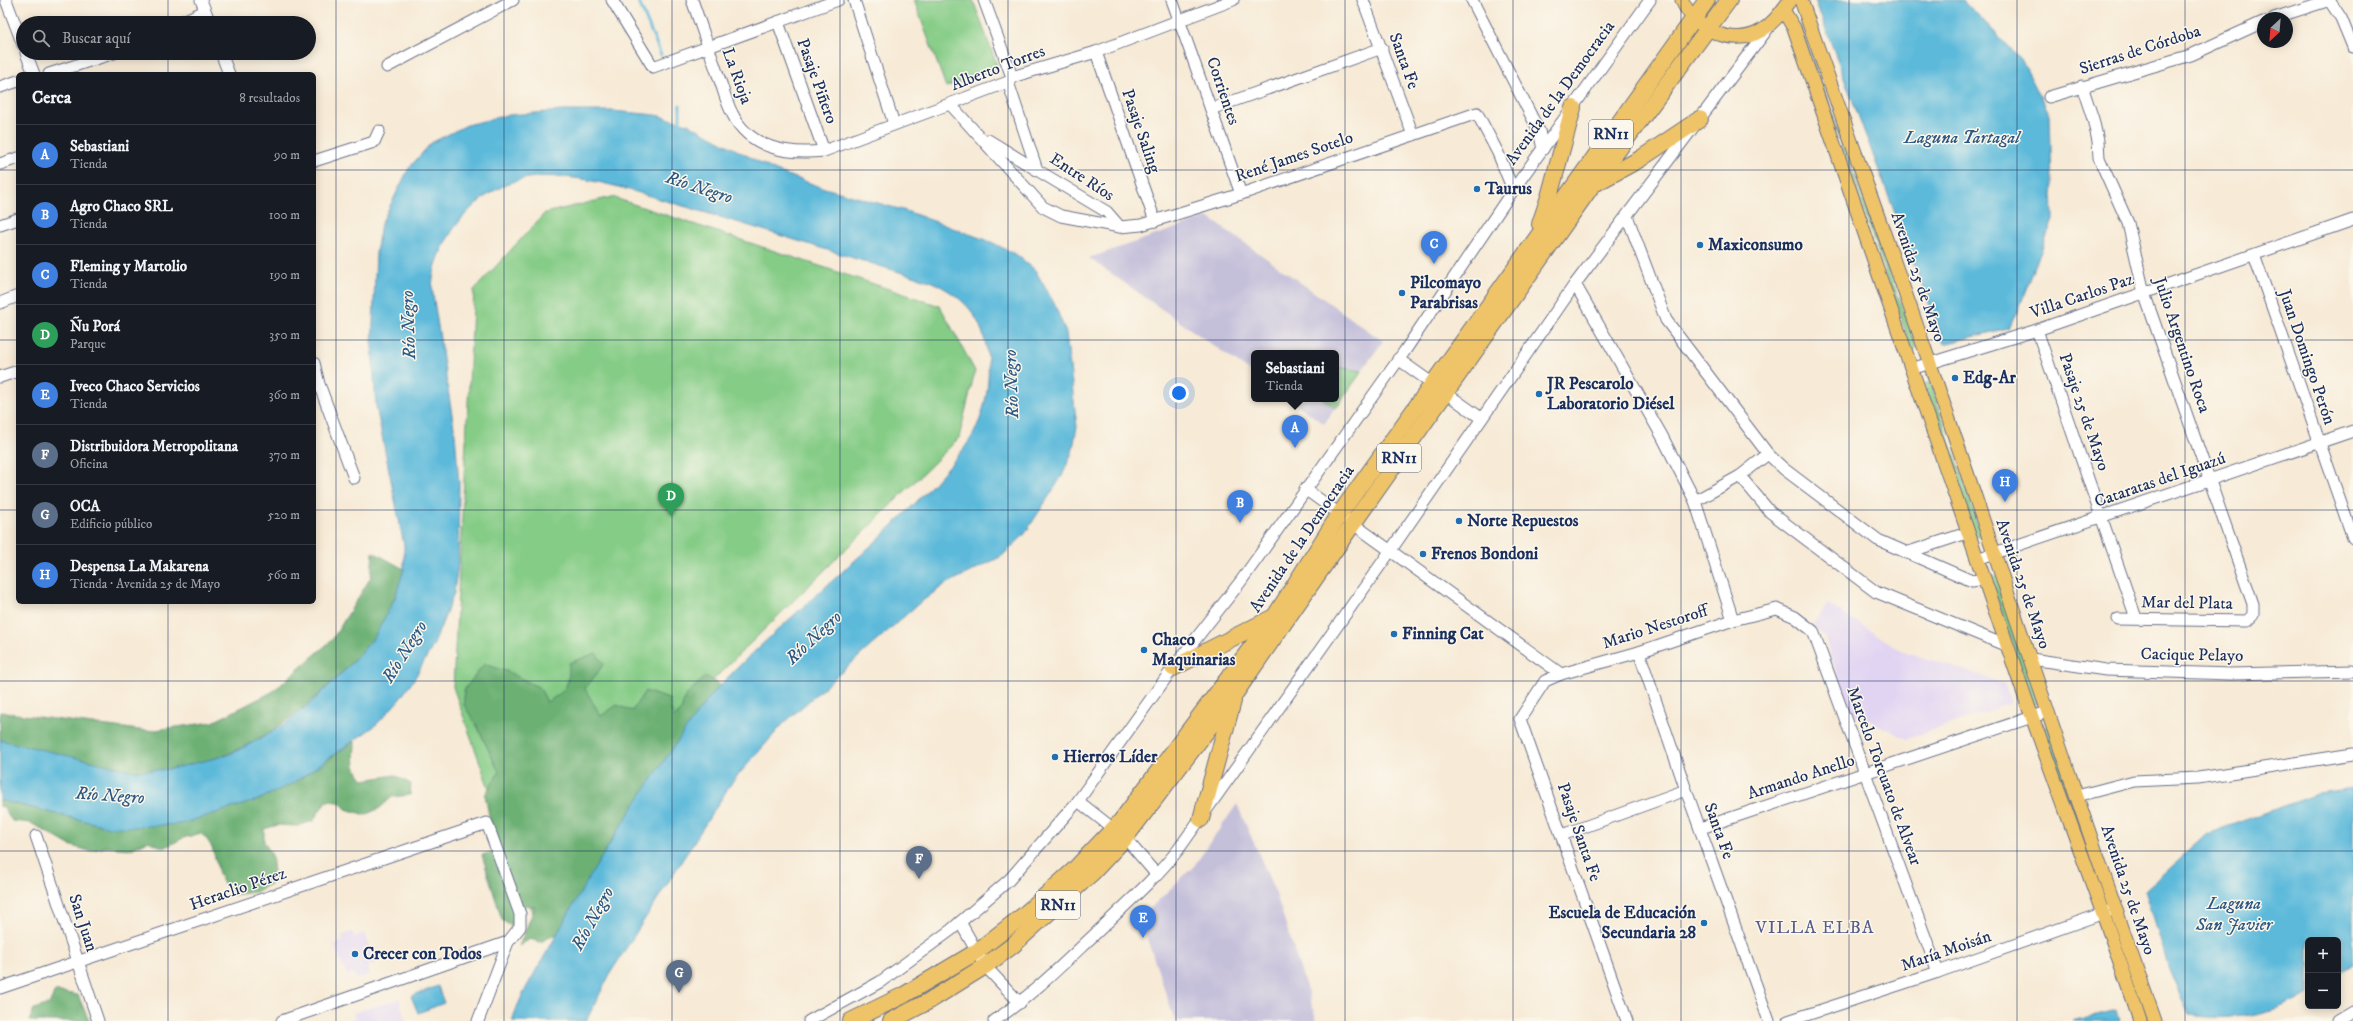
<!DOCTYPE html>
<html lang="es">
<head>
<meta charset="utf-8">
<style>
  :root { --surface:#171b24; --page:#242831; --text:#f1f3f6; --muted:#9ea1a6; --line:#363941; --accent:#ea580c }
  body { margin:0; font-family:"IM FELL DW Pica",serif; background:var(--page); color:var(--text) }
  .controls { position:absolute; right:12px; bottom:12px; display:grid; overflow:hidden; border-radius:6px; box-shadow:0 2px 10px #0003 }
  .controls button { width:36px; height:36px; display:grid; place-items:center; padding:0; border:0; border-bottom:1px solid var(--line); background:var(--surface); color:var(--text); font:20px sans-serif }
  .compass { position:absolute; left:2257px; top:12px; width:36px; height:36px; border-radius:50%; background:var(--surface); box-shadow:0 2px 10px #0003; rotate:206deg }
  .you { position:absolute; left:1179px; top:393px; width:14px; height:14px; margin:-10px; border:3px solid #fff; border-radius:50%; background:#1a73e8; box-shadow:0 0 0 6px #1a73e833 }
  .badge { display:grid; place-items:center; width:26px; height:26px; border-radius:50%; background:var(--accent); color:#fff; font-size:13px; font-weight:700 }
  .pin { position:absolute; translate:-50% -33px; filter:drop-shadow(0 1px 2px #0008) }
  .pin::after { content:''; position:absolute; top:21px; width:14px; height:12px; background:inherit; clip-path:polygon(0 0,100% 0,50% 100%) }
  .popup { position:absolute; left:1251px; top:350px; width:88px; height:52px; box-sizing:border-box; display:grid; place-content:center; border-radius:6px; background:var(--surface); filter:drop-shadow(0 1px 3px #0005); font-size:13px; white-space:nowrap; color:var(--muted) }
  .popup b { font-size:15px; color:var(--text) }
  .popup::after { content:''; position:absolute; left:50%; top:100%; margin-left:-8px; border:8px solid transparent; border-top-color:var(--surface) }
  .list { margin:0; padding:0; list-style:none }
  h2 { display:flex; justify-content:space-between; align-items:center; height:52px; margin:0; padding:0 16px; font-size:17px }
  h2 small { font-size:13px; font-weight:400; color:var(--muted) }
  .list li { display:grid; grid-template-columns:26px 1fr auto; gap:12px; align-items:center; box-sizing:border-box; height:60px; padding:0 16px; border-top:1px solid var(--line) }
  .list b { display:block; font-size:15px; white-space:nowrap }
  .list p { margin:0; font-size:13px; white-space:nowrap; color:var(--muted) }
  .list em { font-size:13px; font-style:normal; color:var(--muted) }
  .icon { flex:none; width:22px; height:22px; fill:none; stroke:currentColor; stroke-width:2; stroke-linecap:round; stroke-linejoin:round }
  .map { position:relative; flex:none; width:2353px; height:1021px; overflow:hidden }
  .search { position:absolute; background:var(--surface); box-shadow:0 2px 10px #0003; left:16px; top:16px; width:300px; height:44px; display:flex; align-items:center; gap:10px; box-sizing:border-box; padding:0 14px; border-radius:22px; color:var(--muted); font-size:15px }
  .panel { position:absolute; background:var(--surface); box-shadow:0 2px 10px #0003; left:16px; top:72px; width:300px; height:532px; border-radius:6px }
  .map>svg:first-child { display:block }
  .built { fill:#e1d4f3 }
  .industrial { fill:#c5c0da }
  .green { fill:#85cc86; stroke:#507e72 }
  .forest { fill:#6cb073; stroke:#447068 }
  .water { fill:#5cb9da; stroke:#3c749c }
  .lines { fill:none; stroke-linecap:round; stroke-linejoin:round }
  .stream { stroke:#5cb9da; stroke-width:3 }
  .minor-casing { stroke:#687088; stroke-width:13 }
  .major-casing { stroke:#687088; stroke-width:15 }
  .highway-casing { stroke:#687088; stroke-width:18 }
  .minor { stroke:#fff; stroke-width:11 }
  .major { stroke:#efc469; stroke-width:13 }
  .highway { stroke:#efc469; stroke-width:16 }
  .grid { fill:none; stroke:#1b2f5e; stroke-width:1; stroke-opacity:0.55 }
  .poi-dot { fill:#1f6fb2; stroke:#fbf7ec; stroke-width:1.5 }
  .labels { text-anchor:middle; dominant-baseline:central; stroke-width:3; stroke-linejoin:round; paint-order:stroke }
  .shield { fill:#fbf7ec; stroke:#5e6b89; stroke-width:1 }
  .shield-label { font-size:16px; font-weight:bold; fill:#1b2f5e }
  .street-label { font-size:17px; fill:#1b2f5e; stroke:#fbf7ec }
  .poi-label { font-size:17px; font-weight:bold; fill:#1b2f5e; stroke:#fbf7ec; text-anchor:start }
  .water-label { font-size:18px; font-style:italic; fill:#2e5883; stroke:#fbf7ec }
  .neighbourhood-label { font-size:18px; letter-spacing:1px; fill:#565b8e; stroke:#fbf7ec }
</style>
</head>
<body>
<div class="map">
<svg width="2353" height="1021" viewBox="0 0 2353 1021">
  <rect width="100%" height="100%" fill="#fbf7ec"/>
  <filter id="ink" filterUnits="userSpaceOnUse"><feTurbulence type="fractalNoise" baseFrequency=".025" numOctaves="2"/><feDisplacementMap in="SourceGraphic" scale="8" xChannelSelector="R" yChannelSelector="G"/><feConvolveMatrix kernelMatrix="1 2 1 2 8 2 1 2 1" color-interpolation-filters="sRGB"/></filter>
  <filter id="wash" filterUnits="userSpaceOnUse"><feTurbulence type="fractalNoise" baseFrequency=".012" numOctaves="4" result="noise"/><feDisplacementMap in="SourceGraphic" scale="16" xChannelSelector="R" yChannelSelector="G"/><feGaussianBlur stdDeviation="0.9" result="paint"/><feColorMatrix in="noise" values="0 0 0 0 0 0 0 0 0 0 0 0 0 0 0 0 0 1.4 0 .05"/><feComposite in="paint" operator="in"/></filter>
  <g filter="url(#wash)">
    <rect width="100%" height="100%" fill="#f7ead6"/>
    <g class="built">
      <polygon points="1828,604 1902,651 2004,683 2011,703 1907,739 1850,711 1824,636 1812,625"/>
      <polygon points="352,932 354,937 364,933 376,963 367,966 370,974 356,980 353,973 347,976 334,945 343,941 341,936"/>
      <polygon points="399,999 406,1021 355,1021 353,1013"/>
    </g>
    <g class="industrial">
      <polygon points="1208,217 1383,341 1324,424 1289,399 1336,399 1336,353 1254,353 1254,374 1089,258"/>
      <polygon points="1237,804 1276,894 1317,1021 1175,1021 1140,918 1194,866"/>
    </g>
    <g class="green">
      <polygon points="914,0 973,0 998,68 946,87"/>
      <polygon points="1800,24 1916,347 1914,351 1912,351"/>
      <polygon points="612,197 940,306 975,371 959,438 715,678 541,935 453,687 474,290 545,213"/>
      <polygon points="1336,367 1362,371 1336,408 1323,399 1336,399"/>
      <polygon points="1930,382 1981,535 1975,537 1924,384"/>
      <polygon points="1996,575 2039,702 2033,704 1990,577"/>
      <polygon points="2049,726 2109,901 2103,903 2043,728"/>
    </g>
    <g class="forest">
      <path d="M373,552l31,17c-7,24 -15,46 -29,67 -12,16 -27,31 -41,44 -56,55 -118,92 -198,91 -15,0 -33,-6 -48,-10 -29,-6 -59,-11 -88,-21v-28l147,19 66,-9 59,-30 60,-52 39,-63z"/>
      <path d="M596,653l8,11 -19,25 16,27 16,-11 15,6 13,-20 24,8 4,19 8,-7 4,-15 21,-20 15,10 -12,12 -27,37 -68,101 -57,98 -17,8 -10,-3 -11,7 16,-39 -10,-2 -10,10 -3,12 -10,-7 -20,-65 20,-6 -11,-23 -6,-31 14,-23 -22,-46 -13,-21v-15l20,-26 22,7 34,17 7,14c20,-12 22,-15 22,-39z"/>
      <path d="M355,741c0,16 -4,27 9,39l31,-5 16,9 -1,11 -18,2 -12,11 -15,7 -19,-6 -7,-7 -13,-1 -13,20 -15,5 -20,-1 -14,4v13l8,13 3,26 -19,11 -23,3c-18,-20 -13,-24 -21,-47 -2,-6 -8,-11 -11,-15l-18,5 -19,10 -16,-7 -17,8 -25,-2 -17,4 -20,-6 -38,-22 -19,-2 -9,-15 -3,1v-7l109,27 71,-3 78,-24 37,-18z"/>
      <polygon points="55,991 78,995 89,1021 29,1021 34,1009 49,1004"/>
    </g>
    <g class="water">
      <polygon points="1815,0 1963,0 2021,59 2050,115 2053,220 2018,311 2008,328 1944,344"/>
      <path d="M563,111h50l43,4 32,9 88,47 45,16 85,24 85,31 26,13 18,15 19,33 12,30 11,94 -5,26 -10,23 -38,59 -22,21 -58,29 -27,20 -133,118 -52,59 -121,190 -25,49h-74c9,-30 30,-59 45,-87 32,-58 66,-113 103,-167 16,-23 31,-47 49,-69 21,-25 48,-49 73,-72 52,-48 106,-92 153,-144 13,-15 28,-30 38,-47 20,-37 24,-101 -9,-132 -9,-9 -20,-15 -31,-21 -85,-25 -168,-52 -253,-77 -47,-13 -94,-32 -144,-28 -53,4 -101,59 -104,111l23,146 4,50 -1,79 -4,30 -20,51 -21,37 -14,19 -23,25 -81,57 -37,18 -78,24 -46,3h-25l-109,-27v-60l134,31 37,-2 57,-14 30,-15 27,-16 28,-23 40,-39 22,-26 20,-38 9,-29v-24l-28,-139 -4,-60 4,-93 5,-29 28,-56 22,-25 36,-18 41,-10z"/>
      <path d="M2353,788v176l-15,10v-34h-30v53c-35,23 -78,28 -119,22l-20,-46 -24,-79 62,-56 112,-41z"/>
      <polygon points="438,986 444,1003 418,1013 411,996"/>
      <polygon points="2117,1010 2120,1021 2072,1021"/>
    </g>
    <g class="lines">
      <g class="stream">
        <polyline points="638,0 661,55"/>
        <polyline points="680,105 680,125"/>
      </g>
    </g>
  </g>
  <g filter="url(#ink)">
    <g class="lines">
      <defs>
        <g id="minor">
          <polyline points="6,0 23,45"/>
          <polyline points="201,0 210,23"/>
          <polyline points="612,0 653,67 838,0"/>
          <path d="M692,0c9,25 17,50 26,75 5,13 8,27 14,38 17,36 57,42 92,38l184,-69 4,-5 84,-25 137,-52"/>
          <polyline points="854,0 894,124"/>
          <polyline points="984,0 1012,77"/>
          <polyline points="1172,0 1241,194"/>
          <polyline points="1363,0 1413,135"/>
          <polyline points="1472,0 1539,131 1543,149"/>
          <polyline points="2329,0 2341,18 2353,47"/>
          <polyline points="2274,18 2330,0"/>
          <polyline points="778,22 824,151"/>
          <polyline points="179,23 205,11"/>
          <polyline points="1096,52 1155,221"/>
          <polyline points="26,53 34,74"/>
          <polyline points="221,53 229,74"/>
          <polyline points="387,67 513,0"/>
          <polyline points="49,74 114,53"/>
          <polyline points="1008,82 1037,170 1107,212 1120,227"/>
          <polyline points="2082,86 2093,119 2098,141 2099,158 2128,223 2144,293 2253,604 2253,615 2247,621 2118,619"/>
          <polyline points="0,87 18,81"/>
          <polyline points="2049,97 2191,55 2263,22"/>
          <polyline points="950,104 1043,207 1061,216 1120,227 1141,225 1241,194 1477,113 1498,153 1513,190"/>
          <polyline points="1211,109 1382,48"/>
          <polyline points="988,140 1037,170"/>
          <polyline points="314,161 374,142 379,131"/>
          <polyline points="0,164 18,158"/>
          <polyline points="1627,216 1666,320 1768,454 1784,469 1878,540 1972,581 1985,579"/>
          <polyline points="0,225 18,219"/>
          <polyline points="2254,255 2353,538"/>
          <polyline points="1575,284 1662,436 1695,501 1733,620"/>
          <polyline points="0,303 18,296"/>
          <polyline points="2037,330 2136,618"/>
          <polyline points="1398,359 1481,418"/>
          <polyline points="314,363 319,384 354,478"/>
          <polyline points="1911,369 2037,330 2353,220"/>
          <polyline points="0,377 18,371"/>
          <polyline points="1740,476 1770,512 1876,592 2007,646"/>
          <polyline points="1305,489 1561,674"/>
          <polyline points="1695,501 1740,476 1768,454"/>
          <polyline points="1906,553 1967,533"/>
          <polyline points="1977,559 2353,431"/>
          <polyline points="1639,652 1686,790 1769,1021"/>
          <polyline points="2031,659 2106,670 2231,674 2353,671"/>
          <polyline points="2077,796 2134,781 2198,778 2353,754"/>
          <polyline points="1078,801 1125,838 1157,875"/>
          <polyline points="1701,828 2047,712"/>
          <polyline points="1562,835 1686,790"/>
          <polyline points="36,836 98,1021"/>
          <polyline points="960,922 985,966 1020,1003"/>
          <polyline points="0,988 487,823 520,914 520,927 508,942 478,1021"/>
          <polyline points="282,1021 508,942"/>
          <polyline points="809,1021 880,982 951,930 1009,880 1078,801 1173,668 1241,581 1404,352 1513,190 1650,0"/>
          <path d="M994,1021c37,-25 68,-56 100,-86 29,-28 59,-54 84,-85l206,-290 191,-276 194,-257"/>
          <polyline points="1627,1021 1520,719 1545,681 1561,674 1639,652 1733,620 1777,609 1795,617 1813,631 1938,972"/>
          <polyline points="1788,1021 1938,972 2115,909"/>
          <polyline points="2338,1021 2353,1012"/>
        </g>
        <g id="major">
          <path d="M1682,0c11,28 50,48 79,31 13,-8 20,-19 29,-31"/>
          <path d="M1801,0c42,121 87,242 129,364 75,219 147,439 225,657"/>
          <path d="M1783,10l11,18c77,223 153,446 231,669 38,108 79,215 115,324"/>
        </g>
        <g id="highway">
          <polyline points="1596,183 1640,159 1700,119"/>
          <polyline points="1540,224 1549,197 1573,108"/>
          <polyline points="1173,668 1272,618"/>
          <polyline points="1201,819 1233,701"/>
          <polyline points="851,1021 904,995 976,952 1025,914 1073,871 1121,821 1275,616 1339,515 1707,0"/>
          <polyline points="891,1021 929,1001 985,966 1012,946 1093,872 1125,838 1234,695 1352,525 1593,184 1729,0"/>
        </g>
      </defs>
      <use href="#minor" class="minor-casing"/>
      <use href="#major" class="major-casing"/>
      <use href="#highway" class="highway-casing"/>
      <use href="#minor" class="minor"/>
      <use href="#major" class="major"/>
      <use href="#highway" class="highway"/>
    </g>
  </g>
  <path class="grid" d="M168,0v23M336,0v1021M504,0v1021M672,0v1021M840,0v1021M1008,0v1021M1176,0v1021M1345,0v1021M1513,0v1021M1681,0v1021M1849,0v1021M2017,0v1021M2185,0v1021M168,53v21M0,170h18M314,170h2039M0,340h18M314,340h2039M0,510h18M314,510h2039M168,602v419M0,681h2353M0,851h2353"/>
  <g class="poi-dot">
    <circle cx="1477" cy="189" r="4"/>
    <circle cx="1700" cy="245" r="4"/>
    <circle cx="1402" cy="293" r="4"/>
    <circle cx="1955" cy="378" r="4"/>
    <circle cx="1539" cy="394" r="4"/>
    <circle cx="1459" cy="521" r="4"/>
    <circle cx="1423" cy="554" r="4"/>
    <circle cx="1394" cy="634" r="4"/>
    <circle cx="1144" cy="650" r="4"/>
    <circle cx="1055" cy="757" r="4"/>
    <circle cx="1704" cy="923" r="4"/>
    <circle cx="355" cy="954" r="4"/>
  </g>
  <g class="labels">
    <g class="shield">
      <rect x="1589" y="120" width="44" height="28" rx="3"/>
      <rect x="1377" y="444" width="44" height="28" rx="3"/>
      <rect x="1036" y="891" width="44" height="28" rx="3"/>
    </g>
    <g class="shield-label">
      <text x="1611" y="134">RN11</text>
      <text x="1399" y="458">RN11</text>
      <text x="1058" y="905">RN11</text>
    </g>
    <g class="street-label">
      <text transform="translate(2140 50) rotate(-18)">Sierras de Córdoba</text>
      <text transform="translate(1404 61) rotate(70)">Santa Fe</text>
      <text transform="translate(998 68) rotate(-21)">Alberto Torres</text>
      <text transform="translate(737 76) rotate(70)">La Rioja</text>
      <text transform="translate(817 81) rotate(70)">Pasaje Piñero</text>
      <text transform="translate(1223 91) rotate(71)">Corrientes</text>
      <text transform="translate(1560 93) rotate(-54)">Avenida de la Democracia</text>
      <text transform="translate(1141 131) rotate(71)">Pasaje Saling</text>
      <text transform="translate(1294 157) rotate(-19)">René James Sotelo</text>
      <text transform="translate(1082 177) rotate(33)">Entre Ríos</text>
      <text transform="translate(1918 277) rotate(71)">Avenida 25 de Mayo</text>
      <text transform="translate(2082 296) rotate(-19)">Villa Carlos Paz</text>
      <text transform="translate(2182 345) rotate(71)">Julio Argentino Roca</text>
      <text transform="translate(2307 357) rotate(71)">Juan Domingo Perón</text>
      <text transform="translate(2084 412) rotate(71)">Pasaje 25 de Mayo</text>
      <text transform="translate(2160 480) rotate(-19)">Cataratas del Iguazú</text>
      <text transform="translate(1302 539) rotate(-56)">Avenida de la Democracia</text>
      <text transform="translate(2023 584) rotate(71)">Avenida 25 de Mayo</text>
      <text transform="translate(2187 603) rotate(1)">Mar del Plata</text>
      <text transform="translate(1655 627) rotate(-18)">Mario Nestoroff</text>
      <text transform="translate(2192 655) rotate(1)">Cacique Pelayo</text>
      <text transform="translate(1884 776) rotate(70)">Marcelo Torcuato de Alvear</text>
      <text transform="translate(1801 777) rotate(-18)">Armando Anello</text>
      <text transform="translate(1719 831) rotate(70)">Santa Fe</text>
      <text transform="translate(1579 832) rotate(71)">Pasaje Santa Fe</text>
      <text transform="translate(238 889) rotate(-19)">Heraclio Pérez</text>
      <text transform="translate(2128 890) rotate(71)">Avenida 25 de Mayo</text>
      <text transform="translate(83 923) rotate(72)">San Juan</text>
      <text transform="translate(1946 951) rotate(-19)">María Moisán</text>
    </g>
    <g class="poi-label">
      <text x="1485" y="189">Taurus</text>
      <text x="1708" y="245">Maxiconsumo</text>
      <text x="1410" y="283">Pilcomayo<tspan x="1410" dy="20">Parabrisas</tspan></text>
      <text x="1963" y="378">Edg-Ar</text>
      <text x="1547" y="384">JR Pescarolo<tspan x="1547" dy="20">Laboratorio Diésel</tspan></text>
      <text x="1467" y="521">Norte Repuestos</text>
      <text x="1431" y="554">Frenos Bondoni</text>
      <text x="1402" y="634">Finning Cat</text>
      <text x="1152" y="640">Chaco<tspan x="1152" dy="20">Maquinarias</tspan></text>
      <text x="1063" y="757">Hierros Líder</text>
      <text x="1696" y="913" text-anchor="end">Escuela de Educación<tspan x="1696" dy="20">Secundaria 28</tspan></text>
      <text x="363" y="954">Crecer con Todos</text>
    </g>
    <g class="water-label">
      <text x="1962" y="138">Laguna Tartagal</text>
      <text transform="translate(699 188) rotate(18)">Río Negro</text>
      <text transform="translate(409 325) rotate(-92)">Río Negro</text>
      <text transform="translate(1012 384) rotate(-92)">Río Negro</text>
      <text transform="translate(814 638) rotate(-43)">Río Negro</text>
      <text transform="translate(405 652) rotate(-58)">Río Negro</text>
      <text transform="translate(110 796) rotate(4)">Río Negro</text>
      <text x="2234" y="904">Laguna<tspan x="2234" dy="21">San Javier</tspan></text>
      <text transform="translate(593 919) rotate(-61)">Río Negro</text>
    </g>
    <g class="neighbourhood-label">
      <text x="1815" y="928">VILLA ELBA</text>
    </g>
  </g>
</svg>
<div class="controls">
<button>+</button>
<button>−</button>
</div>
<svg class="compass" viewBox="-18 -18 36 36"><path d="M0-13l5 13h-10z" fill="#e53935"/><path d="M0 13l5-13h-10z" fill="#9ea1a6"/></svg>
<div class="you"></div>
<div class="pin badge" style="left:1295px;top:448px;background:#3f7fe0">A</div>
<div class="popup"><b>Sebastiani</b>Tienda</div>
<div class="pin badge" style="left:1240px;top:523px;background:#3f7fe0">B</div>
<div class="pin badge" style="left:1434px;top:264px;background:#3f7fe0">C</div>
<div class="pin badge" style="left:671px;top:516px;background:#2e9e5b">D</div>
<div class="pin badge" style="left:1143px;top:938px;background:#3f7fe0">E</div>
<div class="pin badge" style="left:919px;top:879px;background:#5c6f8a">F</div>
<div class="pin badge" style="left:679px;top:993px;background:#5c6f8a">G</div>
<div class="pin badge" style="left:2005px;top:502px;background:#3f7fe0">H</div>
<div class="search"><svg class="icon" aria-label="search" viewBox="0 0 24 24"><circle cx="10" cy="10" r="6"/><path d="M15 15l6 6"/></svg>Buscar aquí</div>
<section class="panel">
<h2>Cerca<small>8 resultados</small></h2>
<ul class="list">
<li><span class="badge" style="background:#3f7fe0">A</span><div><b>Sebastiani</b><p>Tienda</p></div><em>90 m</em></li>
<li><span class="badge" style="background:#3f7fe0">B</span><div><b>Agro Chaco SRL</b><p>Tienda</p></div><em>100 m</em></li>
<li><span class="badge" style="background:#3f7fe0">C</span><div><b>Fleming y Martolio</b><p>Tienda</p></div><em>190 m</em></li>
<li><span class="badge" style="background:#2e9e5b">D</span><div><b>Ñu Porá</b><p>Parque</p></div><em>350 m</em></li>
<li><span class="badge" style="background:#3f7fe0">E</span><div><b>Iveco Chaco Servicios</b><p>Tienda</p></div><em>360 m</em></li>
<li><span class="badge" style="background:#5c6f8a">F</span><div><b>Distribuidora Metropolitana</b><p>Oficina</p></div><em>370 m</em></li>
<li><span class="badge" style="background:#5c6f8a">G</span><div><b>OCA</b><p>Edificio público</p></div><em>520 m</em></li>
<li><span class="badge" style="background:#3f7fe0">H</span><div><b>Despensa La Makarena</b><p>Tienda · Avenida 25 de Mayo</p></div><em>560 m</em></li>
</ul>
</section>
</div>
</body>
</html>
